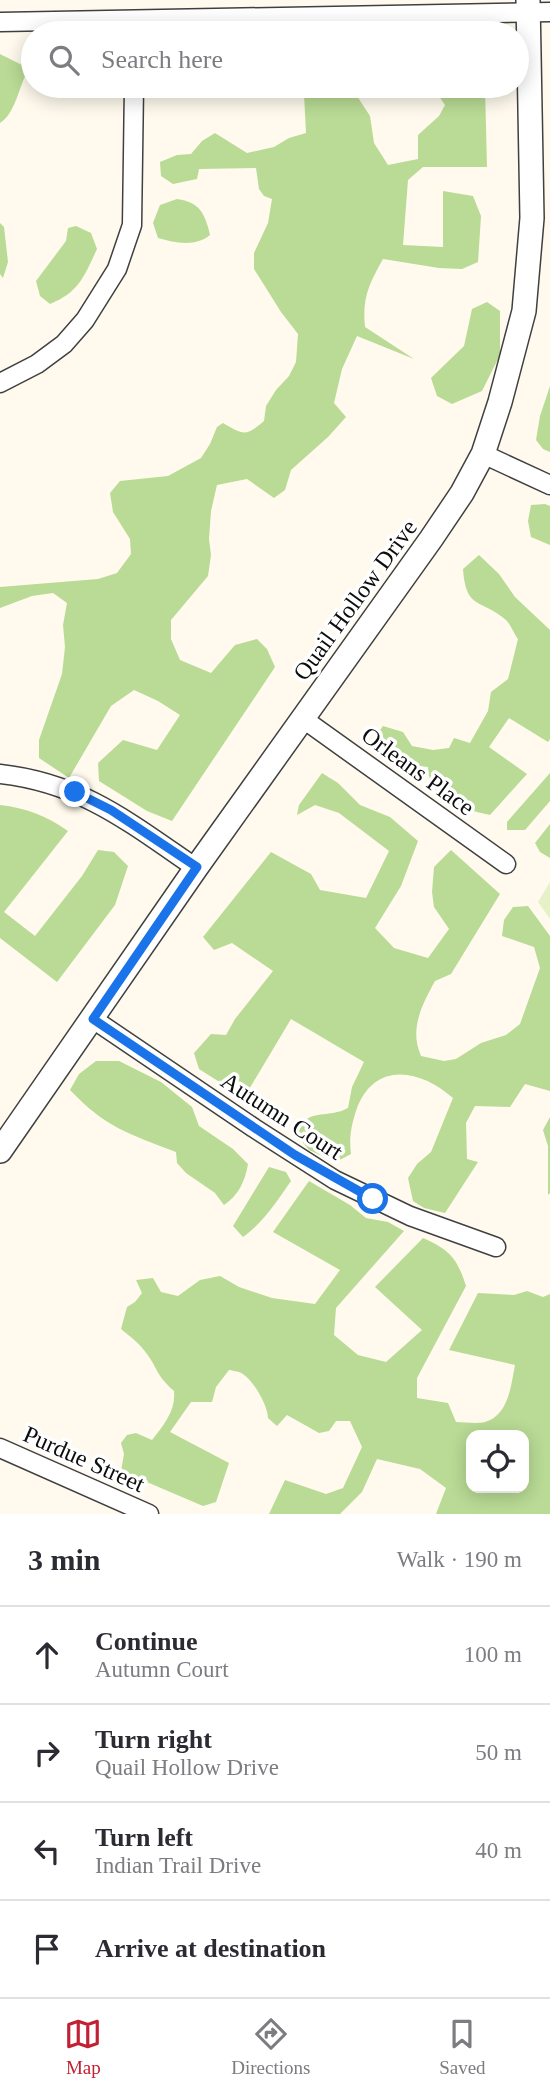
<!DOCTYPE html>
<html lang="en">
<head>
<meta charset="utf-8">
<style>
  :root { --surface:#fff; --page:#f2f2f3; --text:#2b2b33; --muted:#7c7c81; --line:#e1e1e2; --accent:#c12133 }
  body { margin:0; font-family:"Times New Roman",serif; background:var(--page); color:var(--text) }
  .controls { position:absolute; right:21px; bottom:21px; display:grid; overflow:hidden; border-radius:14px; box-shadow:0 4px 18px #0003 }
  .controls button { width:63px; height:63px; display:grid; place-items:center; padding:0; border:0; border-bottom:2px solid var(--line); background:var(--surface); color:var(--text); font:35px sans-serif }
  .stop { position:absolute; width:21px; height:21px; margin:-16px; border:5px solid #1a73e8; border-radius:50%; background:#fff }
  .stop.end { background:#1a73e8; border-color:#fff; box-shadow:0 2px 7px #0008 }
  .list { margin:0; padding:0; list-style:none }
  h2 { display:flex; justify-content:space-between; align-items:center; height:91px; margin:0; padding:0 28px; font-size:30px }
  h2 small { font-size:23px; font-weight:400; color:var(--muted) }
  .list li { display:grid; grid-template-columns:46px 1fr auto; gap:21px; align-items:center; box-sizing:border-box; height:98px; padding:0 28px; border-top:2px solid var(--line) }
  .list b { display:block; font-size:26px; white-space:nowrap }
  .list p { margin:0; font-size:23px; white-space:nowrap; color:var(--muted) }
  .list em { font-size:23px; font-style:normal; color:var(--muted) }
  .icon { flex:none; width:38px; height:38px; fill:none; stroke:currentColor; stroke-width:2; stroke-linecap:round; stroke-linejoin:round }
  .map { position:relative; flex:none; width:550px; height:1514px; overflow:hidden }
  .search { position:absolute; background:var(--surface); box-shadow:0 4px 18px #0003; left:21px; right:21px; top:21px; height:77px; display:flex; align-items:center; gap:18px; box-sizing:border-box; padding:0 24px; border-radius:38px; color:var(--muted); font-size:26px }
  .sheet { height:483px; background:var(--surface) }
  nav { display:flex; justify-content:space-around; align-items:center; box-sizing:border-box; height:98px; border-top:2px solid var(--line); background:var(--surface); font-size:19px; color:var(--muted) }
  nav a { display:grid; justify-items:center; gap:4px }
  nav .on { color:var(--accent) }
  .map>svg:first-child { display:block }
  .forest { fill:#b9db95; fill-rule:evenodd }
  .pitch { fill:#e6f1c8 }
  .lines { fill:none; stroke-linecap:round; stroke-linejoin:round }
  .minor-casing { stroke:#404040; stroke-width:21 }
  .tertiary-casing { stroke:#404040; stroke-width:26 }
  .minor { stroke:#fff; stroke-width:18 }
  .tertiary { stroke:#fff; stroke-width:23 }
  .route { stroke:#1a73e8; stroke-width:9 }
  .labels { text-anchor:middle; dominant-baseline:central; stroke-width:7; stroke-linejoin:round; paint-order:stroke }
  .street-label { font-size:24px; fill:#0d0d0d; stroke:#fff }
</style>
</head>
<body>
<div class="map">
<svg width="550" height="1514" viewBox="0 0 550 1514">
  <rect width="100%" height="100%" fill="#fffaed"/>
  <g class="forest">
    <path d="M0,54l22,11 5,7c-8,15 -12,42 -27,51z"/>
    <path d="M250,86h116l-9,10 13,20 4,27 14,22 30,-6v-24l21,-19 6,-11 -13,-19h53l2,81h-64l-15,13 -5,65 40,2v-56l30,5 8,20 -3,46 -16,7 -23,-1 -56,-9c-14,25 -21,39 -18,68l49,32 -57,-23 -15,33 -8,34 12,14 -18,20 -37,33 -6,20 -11,8 -27,-19 -30,6 -6,26 -2,28 2,16 -3,21 -37,44v19l9,21 31,13 24,-28 22,-6 10,10 8,18 -103,154 -25,-10 -48,-30 -1,-18 25,-23 34,10 23,-35 -22,-14 -24,-11 -23,16 -42,72 -30,-20v-18l23,-66 3,-27 -2,-22 4,-22 -14,-10 -21,3 -32,12v-21l98,-8 19,-6 14,-19 -1,-15 -17,-27 -3,-19 10,-12 48,-5 33,-18 9,-14 7,-17 6,-4c21,12 22,14 41,-2l2,-15 10,-16 13,-14 7,-14 2,-28 -17,-22 -27,-43v-16l14,-30 4,-24 -8,-3 -5,-7 -3,-21 -57,1 -2,10 -24,5 -12,-8 -1,-14 17,-7 14,-1 11,-13 13,-8 32,20 27,-6 15,-9 17,-5 -2,-39z"/>
    <path d="M177,199c23,3 28,15 33,36 -14,12 -35,8 -52,3l-5,-15 7,-18z"/>
    <polygon points="0,223 4,227 8,262 3,278 0,274"/>
    <path d="M76,226l15,7 6,16c-13,28 -18,43 -47,55l-10,-8 -4,-15 30,-40 2,-13z"/>
    <polygon points="487,302 500,311 500,355 482,391 452,404 437,396 431,378 464,346 472,309"/>
    <polygon points="550,386 550,452 543,449 536,440 540,416"/>
    <polygon points="545,504 550,506 550,545 531,537 528,521 531,505"/>
    <path d="M479,555l20,19 16,23 35,33v109l-2,3 -39,-24 -20,29 38,27 -37,41c-29,-7 -61,-12 -62,-48l-19,-2 -36,-24 10,-15 20,6 9,14 21,4 16,-2 5,-10 16,5 18,-32 3,-19 17,-13 10,-40c-4,-5 -7,-14 -12,-19 -25,-22 -40,-9 -43,-51z"/>
    <path d="M322,773l16,10 22,22 30,12 28,24 -17,45 -26,42 19,20 34,10 21,-29 -15,-22 -2,-15 2,-25 17,-17 49,44 -49,80 -16,7c-13,24 -26,48 -14,75l23,5 12,-2 25,-16 25,-8 14,-11 20,-56 -6,-21 -32,-11 2,-16 9,-13 15,-1 22,30v155l-25,-7 -15,23 -35,-1 -9,17 1,36 11,3 -33,51 -21,-5 -11,-7 -5,-23 9,-14 14,-12 22,-54c-34,-30 -80,-37 -97,13 -5,16 -7,26 -5,43l-15,8 -27,-12 -13,-16c3,-4 7,-12 11,-15 10,-7 27,-3 41,-11l4,-21 12,-25 -73,-43 -43,72 -19,-3 -30,-19 -5,-16 17,-19 15,1 9,-16 38,-48 -41,-28 -18,7 -11,-13 68,-85 40,22 9,16 46,8 23,-47 -50,-38 -24,-8 -18,10 2,-10z"/>
    <polygon points="550,773 550,801 525,830 507,830 507,822"/>
    <path d="M0,805c26,3 47,11 68,26l-64,81 31,24 47,-60 16,-26 16,2 14,14 -13,39 -58,77 -57,-44z"/>
    <polygon points="550,824 550,858 540,852 535,843"/>
    <path d="M96,1061h23l42,21 31,25 7,19 34,23 15,15c-3,17 -9,31 -24,41l-9,-12 -29,-20 -9,-10 -1,-11c-47,-18 -71,-25 -106,-62l9,-16z"/>
    <polygon points="550,1117 550,1193 548,1195 548,1146 543,1130"/>
    <path d="M269,1167l17,5 5,9c-14,20 -28,42 -48,56l-10,-11z"/>
    <path d="M309,1181l41,24 16,13 22,4 16,9 -68,77 -2,27 24,20 28,7 36,-32 -47,-43 48,-49c27,12 34,20 43,48l-49,92v20l31,5 8,19c9,0 21,2 29,0 24,-7 26,-37 30,-57l-66,-15 29,-57 36,2 13,-4 16,6 7,-3v220h-114l10,-26 -26,-19 -43,-10 -15,33 -22,22h-71l16,-34 41,14 17,-6 19,-41 -12,-26h-14l-7,10 -10,2 -32,-18 -10,11 -9,-8c0,-12 -15,-39 -27,-45 -1,-1 -11,-3 -12,-3l-13,17 -4,15h-21l-21,30 59,31 -13,39 -13,4 -82,-35 3,-17 -3,-11 6,-8 9,-2 16,7c12,-15 24,-30 22,-49 -18,-16 -15,-20 -27,-37 -7,-10 -16,-17 -26,-25l6,-22 8,-5 7,-9 -6,-13 17,-2 8,14 17,4 22,-16 20,-4 19,11 33,11 43,6 25,-34 -67,-38zM471,1435h53v53h-53z"/>
  </g>
  <polygon class="pitch" points="550,882 550,919 538,902"/>
  <g class="lines">
    <defs>
      <g id="minor">
        <polyline points="0,22 550,12"/>
        <polyline points="0,383 37,364 64,344 85,320 117,269 132,225 134,86"/>
        <polyline points="483,454 550,485"/>
        <polyline points="302,718 506,864"/>
        <path d="M0,774c82,9 130,49 196,94"/>
        <polyline points="93,1019 254,1128 335,1180 410,1216 496,1247"/>
        <polyline points="0,1448 149,1514"/>
      </g>
      <polyline id="tertiary" points="0,1151 196,868 431,539 462,493 483,454 500,402 524,311 532,218 528,0"/>
    </defs>
    <use href="#minor" class="minor-casing"/>
    <use href="#tertiary" class="tertiary-casing"/>
    <use href="#minor" class="minor"/>
    <use href="#tertiary" class="tertiary"/>
  </g>
  <g class="lines">
    <polyline class="route" points="75,792 111,810 197,867 93,1019 295,1155 373,1199"/>
  </g>
  <g class="labels">
    <g class="street-label">
      <text transform="translate(355 600) rotate(-54)">Quail Hollow Drive</text>
      <text transform="translate(418 771) rotate(36)">Orleans Place</text>
      <text transform="translate(282 1116) rotate(33)">Autumn Court</text>
      <text transform="translate(84 1459) rotate(24)">Purdue Street</text>
    </g>
  </g>
</svg>
<div class="controls">
<button><svg class="icon" aria-label="locate" viewBox="0 0 24 24"><circle cx="12" cy="12" r="6"/><path d="M12 2v4M12 18v4M2 12h4M18 12h4"/></svg></button>
</div>
<div class="stop" style="left:373px;top:1199px"></div>
<div class="stop end" style="left:75px;top:792px"></div>
<div class="search"><svg class="icon" aria-label="search" viewBox="0 0 24 24"><circle cx="10" cy="10" r="6"/><path d="M15 15l6 6"/></svg>Search here</div>
</div>
<section class="sheet">
<h2>3 min<small>Walk · 190 m</small></h2>
<ul class="list">
<li><svg class="icon" aria-label="ahead" viewBox="0 0 24 24"><path d="M12 20V5M6 11l6-6 6 6"/></svg><div><b>Continue</b><p>Autumn Court</p></div><em>100 m</em></li>
<li><svg class="icon" aria-label="right" viewBox="0 0 24 24"><path d="M7 20v-9h11M14 6l5 5-5 5"/></svg><div><b>Turn right</b><p>Quail Hollow Drive</p></div><em>50 m</em></li>
<li><svg class="icon" aria-label="left" viewBox="0 0 24 24"><path d="M17 20v-9H6M10 6l-5 5 5 5"/></svg><div><b>Turn left</b><p>Indian Trail Drive</p></div><em>40 m</em></li>
<li><svg class="icon" aria-label="arrive" viewBox="0 0 24 24"><path d="M6 21V4h12l-3 4 3 4H6"/></svg><div><b>Arrive at destination</b></div></li>
</ul>
</section>
<nav>
<a class="on"><svg class="icon" aria-label="map" viewBox="0 0 24 24"><path d="M3 6l6-2 6 2 6-2v14l-6 2-6-2-6 2zM9 4v14M15 6v14"/></svg>Map</a>
<a><svg class="icon" aria-label="directions" viewBox="0 0 24 24"><path d="M12 3l9 9-9 9-9-9zM9 14v-3h6M13 9l2 2-2 2"/></svg>Directions</a>
<a><svg class="icon" aria-label="saved" viewBox="0 0 24 24"><path d="M7 4h10v16l-5-4-5 4z"/></svg>Saved</a>
</nav>
</body>
</html>
